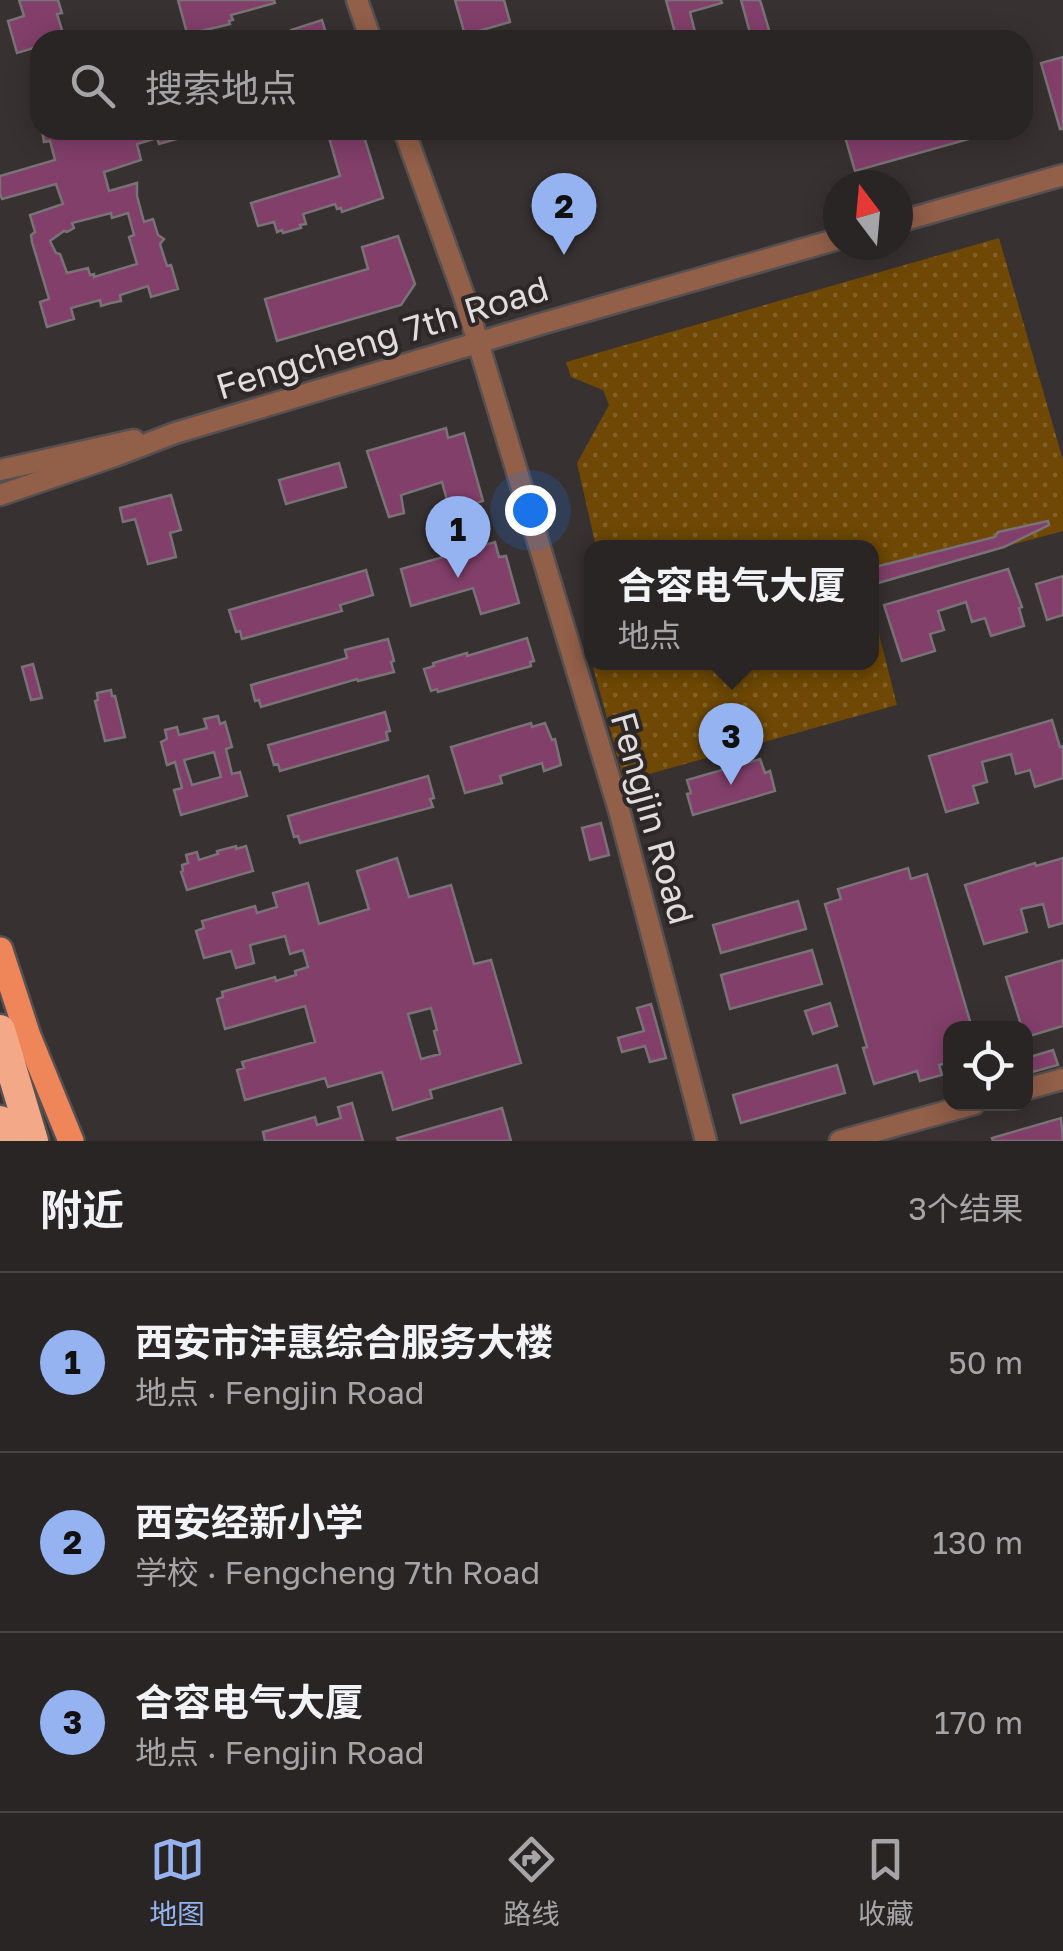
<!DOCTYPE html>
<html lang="zh">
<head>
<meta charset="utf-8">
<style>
  :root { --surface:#2a2525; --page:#322d2d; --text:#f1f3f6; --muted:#a5a5a7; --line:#464242; --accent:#95b2f1 }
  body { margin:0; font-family:"Golos Text","Noto Sans SC",sans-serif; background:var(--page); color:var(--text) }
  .controls { position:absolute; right:30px; bottom:30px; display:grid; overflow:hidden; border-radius:20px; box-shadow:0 5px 25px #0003 }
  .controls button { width:90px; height:90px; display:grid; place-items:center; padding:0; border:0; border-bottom:2px solid var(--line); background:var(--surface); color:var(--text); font:50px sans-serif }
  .compass { position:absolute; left:823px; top:170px; width:90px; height:90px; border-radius:50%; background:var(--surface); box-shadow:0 5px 25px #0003; rotate:344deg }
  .you { position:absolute; left:530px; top:510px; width:35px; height:35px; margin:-25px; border:8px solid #fff; border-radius:50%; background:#1a73e8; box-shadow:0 0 0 15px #1a73e833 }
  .badge { display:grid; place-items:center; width:65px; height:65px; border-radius:50%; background:var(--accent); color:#111; font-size:32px; font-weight:700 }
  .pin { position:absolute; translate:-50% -82px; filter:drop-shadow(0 2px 5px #0008) }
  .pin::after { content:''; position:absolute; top:52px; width:35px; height:30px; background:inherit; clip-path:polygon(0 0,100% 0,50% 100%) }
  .popup { position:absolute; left:584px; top:540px; width:295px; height:130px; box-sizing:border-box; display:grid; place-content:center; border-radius:20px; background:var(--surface); filter:drop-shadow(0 2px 8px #0005); font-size:32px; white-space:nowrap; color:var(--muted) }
  .popup b { font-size:38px; color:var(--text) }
  .popup::after { content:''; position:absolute; left:50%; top:100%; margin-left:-20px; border:20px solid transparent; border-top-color:var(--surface) }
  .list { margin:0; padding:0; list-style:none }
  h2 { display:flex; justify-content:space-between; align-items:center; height:130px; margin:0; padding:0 40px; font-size:42px }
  h2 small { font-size:32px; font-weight:400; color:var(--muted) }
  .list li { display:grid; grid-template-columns:65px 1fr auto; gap:30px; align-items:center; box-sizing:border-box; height:180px; padding:0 40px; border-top:2px solid var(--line) }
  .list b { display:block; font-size:38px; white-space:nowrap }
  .list p { margin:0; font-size:32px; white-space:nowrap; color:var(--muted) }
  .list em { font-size:32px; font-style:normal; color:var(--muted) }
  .icon { flex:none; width:55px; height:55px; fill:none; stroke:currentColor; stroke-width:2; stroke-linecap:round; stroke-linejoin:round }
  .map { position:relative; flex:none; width:1063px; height:1141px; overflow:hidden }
  .search { position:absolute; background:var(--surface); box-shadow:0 5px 25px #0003; left:30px; right:30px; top:30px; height:110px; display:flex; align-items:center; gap:25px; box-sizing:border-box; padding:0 35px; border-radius:30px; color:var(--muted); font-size:38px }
  .sheet { height:670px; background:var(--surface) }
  nav { display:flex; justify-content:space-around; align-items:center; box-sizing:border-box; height:140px; border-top:2px solid var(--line); background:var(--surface); font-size:28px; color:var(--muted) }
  nav a { display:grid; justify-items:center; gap:5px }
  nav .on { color:var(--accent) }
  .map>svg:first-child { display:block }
  .grass { fill:url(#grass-dots) }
  .building { fill:#823f6a; stroke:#797276; stroke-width:2.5; fill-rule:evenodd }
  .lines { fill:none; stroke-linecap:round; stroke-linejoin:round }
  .minor-casing { stroke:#565050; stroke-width:25 }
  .major-casing { stroke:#565050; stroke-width:30 }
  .highway-casing { stroke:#565050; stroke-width:35 }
  .minor { stroke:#925f49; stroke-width:20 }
  .major { stroke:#ee8659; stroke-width:25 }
  .highway { stroke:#f3a888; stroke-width:30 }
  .labels { text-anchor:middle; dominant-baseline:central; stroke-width:8; stroke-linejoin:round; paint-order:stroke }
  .street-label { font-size:35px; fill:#e1dcdd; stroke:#2e2728 }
</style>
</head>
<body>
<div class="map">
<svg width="1063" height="1141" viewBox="0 0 1063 1141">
  <defs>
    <pattern id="grass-dots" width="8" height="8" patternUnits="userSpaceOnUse" patternTransform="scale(2.5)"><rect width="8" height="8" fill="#6e4804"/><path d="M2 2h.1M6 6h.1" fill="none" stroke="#826228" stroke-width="1.8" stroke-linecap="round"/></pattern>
  </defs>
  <rect width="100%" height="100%" fill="#383131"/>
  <g class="grass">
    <polygon points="999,238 1063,460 1063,531 1004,547 1031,534 871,579 871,548 596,547 577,463 609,405 603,390 571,377 566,362"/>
    <polygon points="871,603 897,705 624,781 592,663 871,662"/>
  </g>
  <g class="building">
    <polygon points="19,0 58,0 62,13 57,14 65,40 40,40 40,46 17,53 8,21 24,16"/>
    <polygon points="178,0 274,0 275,3 231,15 233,20 229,21 230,24 193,33 192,31 187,33"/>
    <polygon points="455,0 504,0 510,22 465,35"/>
    <polygon points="666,0 721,0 722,3 690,12 697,40 677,40"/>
    <polygon points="741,0 760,0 772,40 752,40"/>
    <polygon points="322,20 328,40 294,40 291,30"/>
    <polygon points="1063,57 1063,129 1060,129 1041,63"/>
    <path d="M42,130h156v3l-39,11 -2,-6 -20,6 4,16 -37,12 5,19 28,-8v13l7,26 9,-3 5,16 6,4 -4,5 7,22 4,-1 7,24 -27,8 -3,-11 -28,9 1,6 -10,2 -10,3 -1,-6 -29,8 3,11 -27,8 -7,-25 9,-3 -17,-57 -1,-7 4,-3 -5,-17 33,-11 -7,-20 -54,15 -2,-5v-18l55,-16 -5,-19 -6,1zM111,213l1,5 16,-5 6,22 -5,2 8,27 -43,13v-3l-4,1 -2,-7 -21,5 -7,-19 -4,-1 -6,-12 14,-10 3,1 7,-4 -2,-5z"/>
    <polygon points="342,130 362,130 383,198 342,212 341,208 337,209 335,204 303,214 306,224 300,225 301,228 283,233 282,230 277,232 274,222 258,226 251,203 340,176 328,134"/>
    <polygon points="843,130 990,130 990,133 855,171"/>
    <polygon points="398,236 415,284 401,305 277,341 265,299 368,269 362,247"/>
    <polygon points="446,428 448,438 464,433 483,501 450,511 442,482 401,495 404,513 389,517 367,451"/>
    <polygon points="339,463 346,487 286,504 279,480"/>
    <polygon points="171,495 181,530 170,533 176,557 148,564 135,519 123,522 120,508"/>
    <polygon points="1048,521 1049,525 1004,547 871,585 871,568 995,537 998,532"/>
    <polygon points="495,542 499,557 506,556 519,603 481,614 473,588 411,606 401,569"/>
    <polygon points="1008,569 1022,607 1019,608 1024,626 991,636 985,618 972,622 966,602 938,611 944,630 930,634 935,651 902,661 884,605"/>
    <polygon points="366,570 373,595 340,605 342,611 242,639 240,631 236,632 229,610"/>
    <polygon points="1063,576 1063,615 1047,620 1036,584"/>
    <polygon points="527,638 534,661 530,662 531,666 438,692 437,689 431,691 424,669 434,666 433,663 467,653 467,656"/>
    <polygon points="388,639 394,661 391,662 394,672 358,681 357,679 261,707 259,700 255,701 251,685 347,658 345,650"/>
    <polygon points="33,664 42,698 31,700 22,667"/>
    <polygon points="111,690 112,696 115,696 125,737 105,741 95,701 98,700 97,693"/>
    <polygon points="385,712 390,731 386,732 388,740 280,771 278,764 274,765 268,745"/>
    <path d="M218,716l2,8 5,-2 7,25 -6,2 6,25 8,-2 7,24 -66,19 -7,-25 8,-2 -7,-26 -8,3 -6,-23 6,-3 -2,-9 12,-3 2,8 28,-7 -3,-9zM214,752l7,25 -29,8 -8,-25z"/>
    <polygon points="1052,720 1060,747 1063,746 1063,778 1035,787 1030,770 1016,774 1011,754 982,762 987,782 973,786 978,803 946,812 929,756"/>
    <polygon points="531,723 532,727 545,723 552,740 555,739 561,765 544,771 542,763 500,776 502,783 465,793 451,747"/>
    <polygon points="760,759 765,773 770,771 775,791 693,815 687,794 691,793 687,780"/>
    <polygon points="428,776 434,798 430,799 433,807 300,843 298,836 294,837 288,816"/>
    <polygon points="601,823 609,855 590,860 582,828"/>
    <polygon points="236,846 236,849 246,846 253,871 187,890 181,872 183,871 182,865 188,863 186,855 197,852 199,860 218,854 217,851"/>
    <path d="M397,858l12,39 42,-12 23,79 17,-4 30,103 -91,27 2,8 -39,12 -11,-38 -54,15 -3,-9 -80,22 -8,-30 7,-2 -2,-6 73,-20 -10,-36 -80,23 -8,-30 6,-2 -1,-5 53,-15 1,4 20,-6 -1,-4 13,-4 -5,-17 -13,4 -5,-18 -35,9 4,18 -18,5 -5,-17 -27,7 -8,-27 8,-3 -2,-7 53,-15 2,7 20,-6 -4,-14 35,-10 11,41 50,-15 -12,-38zM431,1008l6,22 -3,1 6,23 -19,5 -13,-45z"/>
    <polygon points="1063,858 1063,923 1049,927 1043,904 1021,909 1027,932 984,944 965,885 1035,863 1036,866"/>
    <polygon points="908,868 911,879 927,874 972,1028 950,1028 950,1062 939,1065 942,1075 920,1081 917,1071 874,1084 863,1048 867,1047 825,904 841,899 838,889"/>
    <polygon points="798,901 806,929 721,953 713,925"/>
    <polygon points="812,950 822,984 730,1009 721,975"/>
    <polygon points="1063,960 1063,1026 1026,1037 1026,1028 1022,1028 1006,977"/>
    <polygon points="830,1003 837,1026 813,1034 805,1011"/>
    <polygon points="651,1004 666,1058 650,1062 645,1046 622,1052 618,1038 644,1031 637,1008"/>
    <polygon points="1053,1050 1058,1065 1029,1073 1026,1058"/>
    <polygon points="837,1065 845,1093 741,1123 733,1095"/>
    <polygon points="352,1103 363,1141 265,1141 263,1132 315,1117 317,1125 341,1118 338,1107"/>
    <polygon points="502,1108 511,1141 398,1141 397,1138"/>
    <polygon points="1061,1118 1063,1141 993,1141 992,1138"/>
  </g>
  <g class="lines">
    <defs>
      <g id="minor">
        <polyline points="357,0 371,40"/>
        <polyline points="404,130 464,296 619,810 706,1141"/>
        <polyline points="898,222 1063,175"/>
        <polyline points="0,470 134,440"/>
        <polyline points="0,495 115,456 175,433 544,323 838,239"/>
        <polyline points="1026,1089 1063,1079"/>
        <polyline points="840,1141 974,1104"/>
      </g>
      <polyline id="major" points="0,950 28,1036 71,1141"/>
      <g id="highway">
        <polyline points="0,1030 33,1141"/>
        <polyline points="0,1121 6,1141"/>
      </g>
    </defs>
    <use href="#minor" class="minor-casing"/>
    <use href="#major" class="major-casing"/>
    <use href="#highway" class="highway-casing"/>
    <use href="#minor" class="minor"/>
    <use href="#major" class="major"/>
    <use href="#highway" class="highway"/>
  </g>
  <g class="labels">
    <g class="street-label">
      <text transform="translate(382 337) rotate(-17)">Fengcheng 7th Road</text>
      <text transform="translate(653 818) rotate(74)">Fengjin Road</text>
    </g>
  </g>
</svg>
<div class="controls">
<button><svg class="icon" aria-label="locate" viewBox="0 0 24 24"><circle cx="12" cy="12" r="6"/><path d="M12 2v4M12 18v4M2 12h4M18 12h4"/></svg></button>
</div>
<svg class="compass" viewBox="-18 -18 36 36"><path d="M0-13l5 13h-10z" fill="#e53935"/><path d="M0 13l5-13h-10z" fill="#a5a5a7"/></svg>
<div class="you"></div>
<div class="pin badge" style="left:458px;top:578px">1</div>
<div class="pin badge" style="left:564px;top:255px">2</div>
<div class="pin badge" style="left:731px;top:785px">3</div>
<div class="popup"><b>合容电气大厦</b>地点</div>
<div class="search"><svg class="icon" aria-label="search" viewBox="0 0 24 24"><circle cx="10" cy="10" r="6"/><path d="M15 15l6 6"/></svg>搜索地点</div>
</div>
<section class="sheet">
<h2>附近<small>3个结果</small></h2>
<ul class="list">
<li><span class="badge">1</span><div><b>西安市沣惠综合服务大楼</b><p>地点 · Fengjin Road</p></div><em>50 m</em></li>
<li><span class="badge">2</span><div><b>西安经新小学</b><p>学校 · Fengcheng 7th Road</p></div><em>130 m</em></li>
<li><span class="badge">3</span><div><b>合容电气大厦</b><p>地点 · Fengjin Road</p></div><em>170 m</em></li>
</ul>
</section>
<nav>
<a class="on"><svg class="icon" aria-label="map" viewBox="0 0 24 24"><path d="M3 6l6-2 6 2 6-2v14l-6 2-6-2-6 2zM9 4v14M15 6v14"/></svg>地图</a>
<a><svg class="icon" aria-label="directions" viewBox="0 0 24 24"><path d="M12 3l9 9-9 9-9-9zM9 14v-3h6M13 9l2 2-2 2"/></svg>路线</a>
<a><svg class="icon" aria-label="saved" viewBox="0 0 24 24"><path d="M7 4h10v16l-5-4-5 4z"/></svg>收藏</a>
</nav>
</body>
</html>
